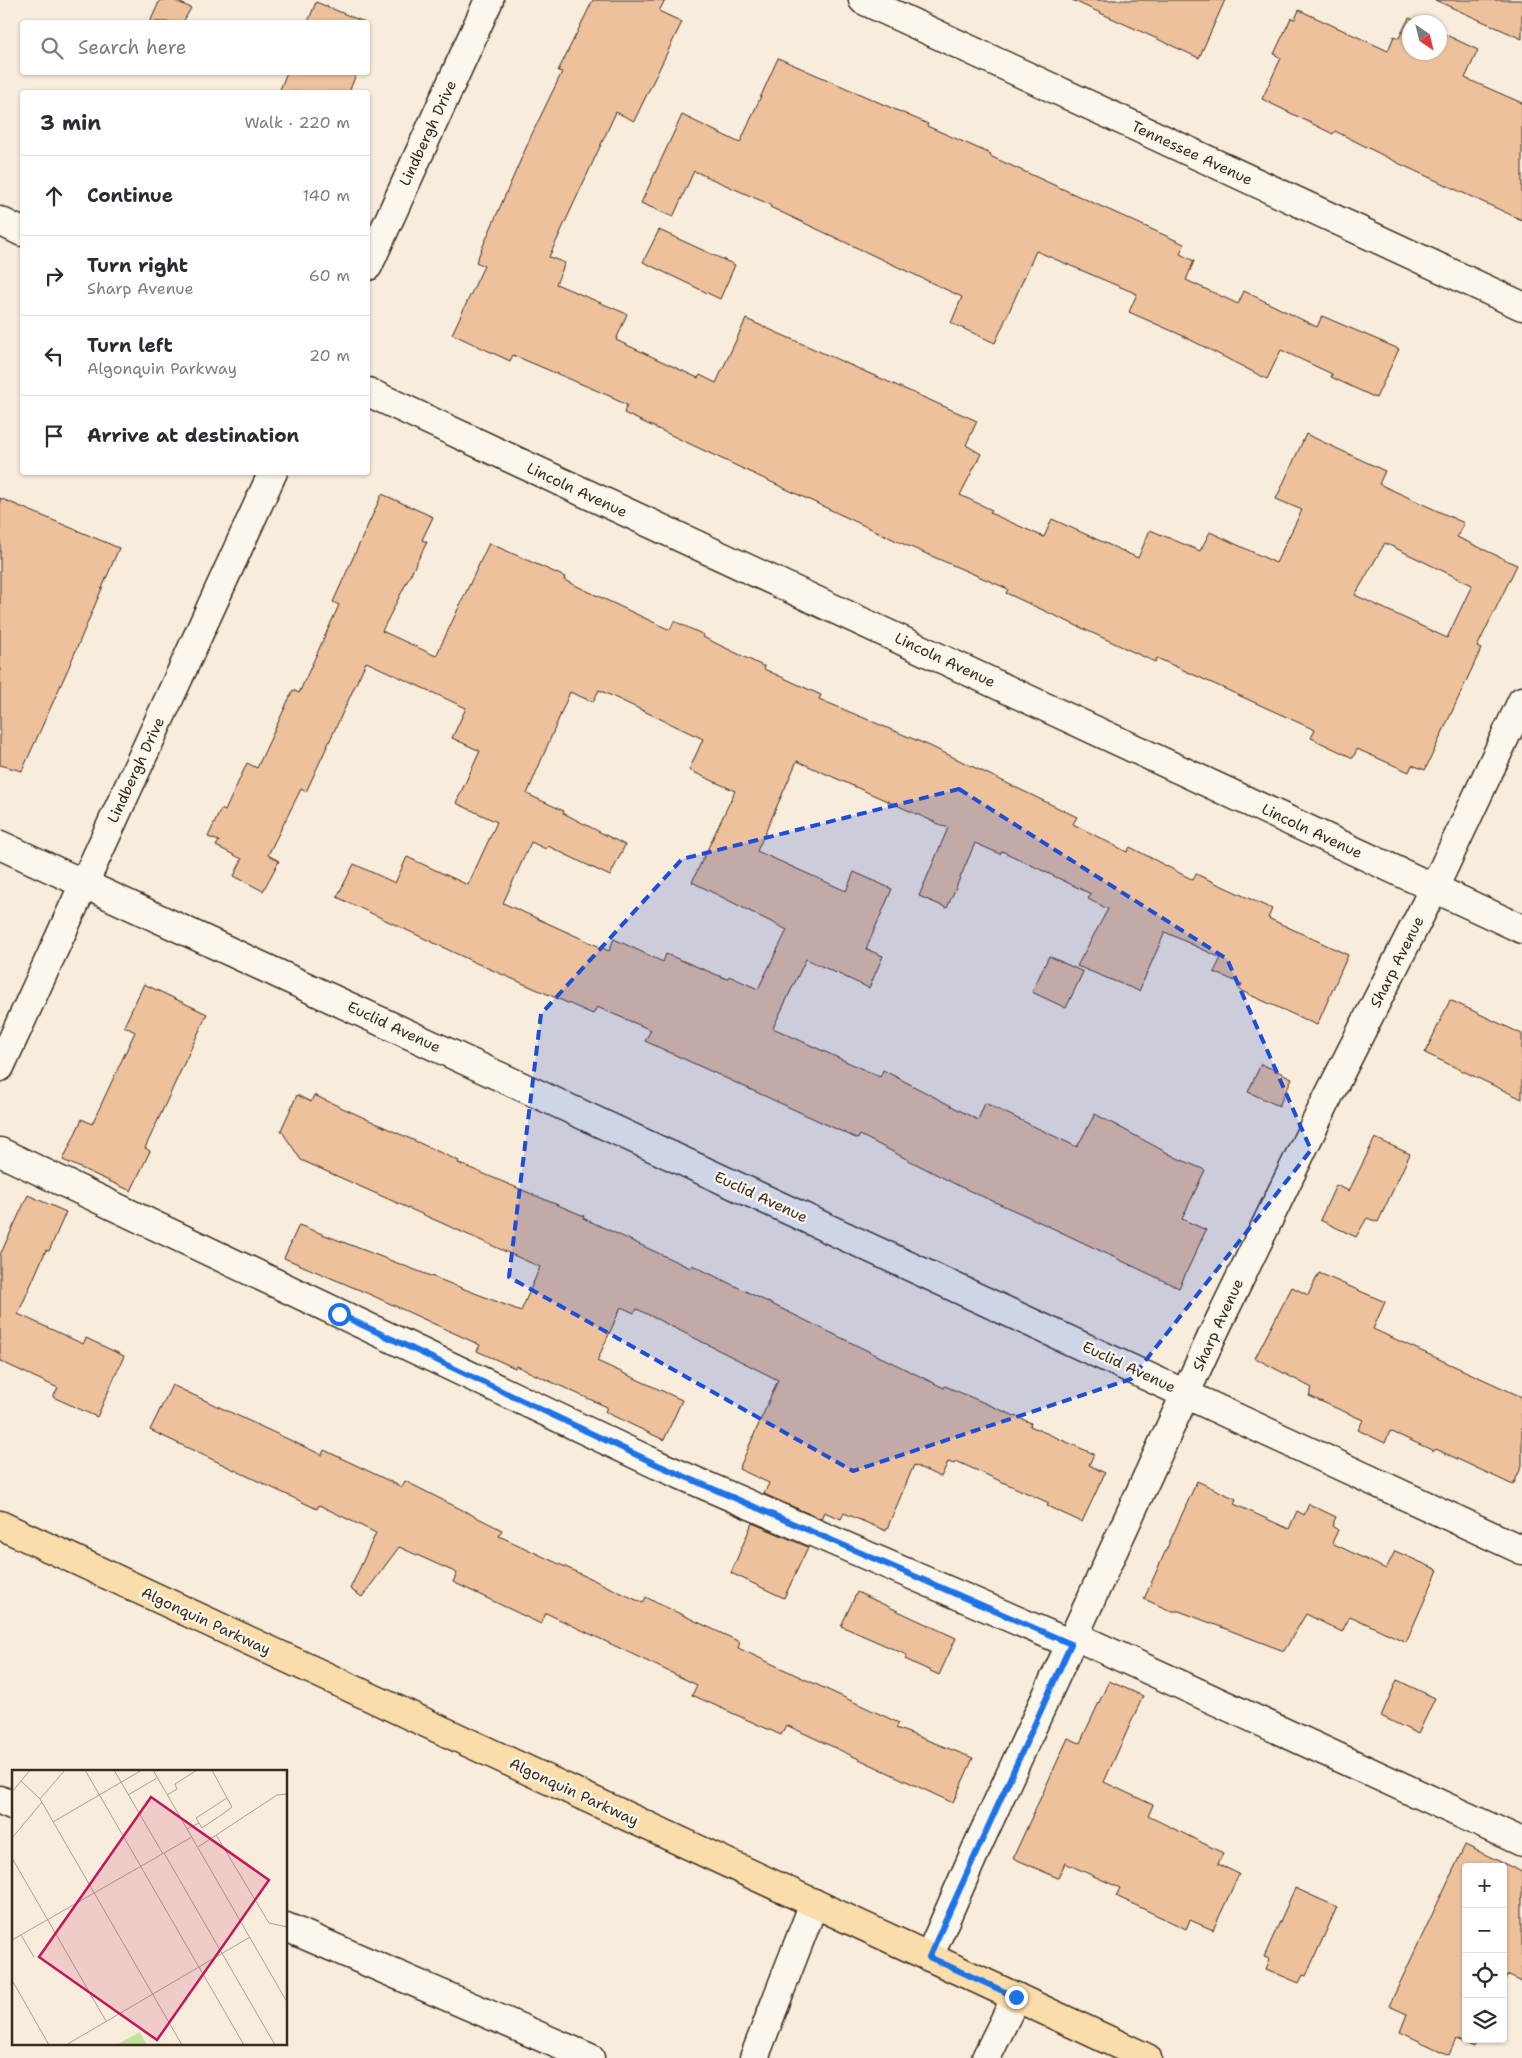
<!DOCTYPE html>
<html lang="en">
<head>
<meta charset="utf-8">
<style>
  :root { --surface:#fff; --page:#f7f7f7; --text:#2b2b33; --muted:#7c7c81; --line:#e1e1e2 }
  body { margin:0; font-family:"Shantell Sans",sans-serif; background:var(--page); color:var(--text) }
  .controls { position:absolute; right:15px; bottom:15px; display:grid; overflow:hidden; border-radius:5px; box-shadow:0 1px 4px #0004 }
  .controls button { width:45px; height:45px; display:grid; place-items:center; padding:0; border:0; border-bottom:1px solid var(--line); background:var(--surface); color:var(--text); font:25px sans-serif }
  .compass { position:absolute; left:1402px; top:15px; width:45px; height:45px; border-radius:50%; background:var(--surface); box-shadow:0 1px 4px #0004; rotate:145deg }
  .stop { position:absolute; width:15px; height:15px; margin:-11px; border:4px solid #1a73e8; border-radius:50%; background:#fff }
  .stop.end { background:#1a73e8; border-color:#fff; box-shadow:0 1px 5px #0008 }
  .list { margin:0; padding:0; list-style:none }
  h2 { display:flex; justify-content:space-between; align-items:center; height:65px; margin:0; padding:0 20px; font-size:21px }
  h2 small { font-size:16px; font-weight:400; color:var(--muted) }
  .list li { display:grid; grid-template-columns:32px 1fr auto; gap:15px; align-items:center; box-sizing:border-box; height:80px; padding:0 20px; border-top:1px solid var(--line) }
  .list b { display:block; font-size:19px; white-space:nowrap }
  .list p { margin:0; font-size:16px; white-space:nowrap; color:var(--muted) }
  .list em { font-size:16px; font-style:normal; color:var(--muted) }
  .icon { flex:none; width:28px; height:28px; fill:none; stroke:currentColor; stroke-width:2; stroke-linecap:round; stroke-linejoin:round }
  .map { position:relative; flex:none; width:1522px; height:2058px; overflow:hidden }
  .search { position:absolute; background:var(--surface); box-shadow:0 1px 4px #0004; left:20px; top:20px; width:350px; height:55px; display:flex; align-items:center; gap:12px; box-sizing:border-box; padding:0 18px; border-radius:5px; color:var(--muted); font-size:19px }
  .panel { position:absolute; background:var(--surface); box-shadow:0 1px 4px #0004; left:20px; top:90px; width:350px; height:385px; border-radius:5px }
  .map>svg:first-child { display:block }
  .building { fill:#edc19c; stroke:#3b2a1e; fill-rule:evenodd }
  .lines { fill:none; stroke-linecap:round; stroke-linejoin:round }
  .minor-casing { stroke:#3b2a1e; stroke-width:31 }
  .major-casing { stroke:#3b2a1e; stroke-width:31 }
  .minor { stroke:#fbf7ec; stroke-width:28 }
  .major { stroke:#faddab; stroke-width:28 }
  .route { stroke:#1a73e8; stroke-width:6 }
  .marked { fill:#1d4ed8; fill-opacity:0.2; stroke:#1d4ed8; stroke-width:4; stroke-dasharray:10 6; stroke-linejoin:round }
  .labels { text-anchor:middle; dominant-baseline:central; stroke-width:4.5; stroke-linejoin:round; paint-order:stroke }
  .street-label { font-size:15px; fill:#3b2a1e; stroke:#fbf7ec }
  .inset-road { fill:none; stroke:#ac9e90; stroke-width:1 }
  .view { fill:#c2185b; fill-opacity:0.15; stroke:#c2185b; stroke-width:2.5 }
  .inset-edge { fill:none; stroke:#3b2a1e; stroke-width:2.5 }
</style>
</head>
<body>
<div class="map">
<svg width="1522" height="2058" viewBox="0 0 1522 2058">
  <rect width="100%" height="100%" fill="#f8ecdc"/>
  <filter id="ink" filterUnits="userSpaceOnUse"><feTurbulence type="fractalNoise" baseFrequency=".02" numOctaves="2"/><feDisplacementMap in="SourceGraphic" scale="10" xChannelSelector="R" yChannelSelector="G"/><feConvolveMatrix kernelMatrix="1 2 1 2 8 2 1 2 1" color-interpolation-filters="sRGB"/></filter>
  <g filter="url(#ink)">
    <g class="building">
      <polygon points="160,0 174,0 191,8 183,22 150,22"/>
      <path d="M593,0h72l-6,11 23,11 -48,99 -18,-9 -67,145 16,6 -9,21 71,30 -11,26 82,38 2,-3 16,8 30,-64 231,102 -11,24 15,9 -21,41 32,15 -2,3 54,24 8,-18 86,39 12,-28 50,21 10,-19 66,31 26,-53 -26,-11 30,-65 79,37 -6,13 85,39 -7,14 60,28 -40,82 4,2 -56,121 -13,-5 -3,7 -52,-23 -4,9 -42,-20 4,-8 -158,-72 -2,4 -149,-69 2,-4 -109,-47 -275,-129 3,-8 -15,-7v-1l-99,-42 -3,6 -58,-27 32,-68 -8,-4 56,-128 30,-62 -4,-1zM1385,543l87,42 -25,53 -92,-43z"/>
      <polygon points="1072,0 1225,0 1199,58"/>
      <polygon points="1435,0 1522,0 1522,39"/>
      <polygon points="316,2 364,22 308,22"/>
      <polygon points="1299,10 1388,51 1394,36 1399,38 1409,18 1419,22 1410,22 1410,52 1440,52 1440,32 1478,50 1465,78 1522,103 1522,220 1400,164 1335,131 1333,134 1262,99 1281,58 1274,54 1291,18 1295,19"/>
      <polygon points="778,58 928,124 927,126 991,154 990,156 1184,244 1180,254 1194,261 1186,280 1238,304 1244,291 1317,327 1322,316 1399,349 1376,398 1331,377 1332,374 1281,350 1267,379 1181,335 1129,312 1137,294 1036,251 995,343 951,323 962,297 770,207 771,205 694,171 673,217 641,203 682,115 740,143"/>
      <polygon points="287,72 357,72 349,92 279,92"/>
      <polygon points="659,230 735,265 720,299 643,262"/>
      <path d="M382,494l51,23 -11,23 5,2 -45,89 54,25 53,-113 76,34 -1,3 106,50 4,-9 30,14 -1,2 62,30 -1,2 57,26 -2,4 111,47 147,71 -4,7 54,28 3,-5 63,33 3,-6 76,35 -4,9 80,37 -31,70 -78,-35 3,-6 -28,-12 7,-14 -56,-26 -26,59 -62,-25 31,-57 -20,-10 3,-5 -89,-43 -2,3 -25,-11 -28,65 -28,-12 29,-68 -151,-67 -40,90 89,40 8,-19 38,17 -26,60 17,7 -14,32 -63,-29 -33,69 107,49 3,-7 95,50 7,-17 92,44 18,-33 80,43 30,13 -23,49 24,11 -27,58 -150,-71 -68,-30 -101,-52 -2,4 -213,-98 6,-11 -54,-23 -4,7 -117,-51 -139,-66 17,-33 41,19 12,-26 61,28 29,-63 -41,-19 24,-52 -28,-13 14,-30 -93,-43 -7,-3 -60,130 -5,-3 -33,66 11,6 -16,30 -29,-15 8,-17 -26,-13 3,-5 -11,-4 13,-28 4,2 22,-48 10,5 36,-78 6,3 40,-88 -6,-3zM599,690l104,49 -14,31 46,21 -43,91 95,48 -29,59 -29,-13 -2,3 -61,-25 -3,8 -49,-23 -5,12 -106,-48 28,-61 15,7 2,-3 62,30 15,-31 -62,-32 1,-2 -37,-17 43,-102 23,10z"/>
      <polygon points="0,498 119,548 68,669 22,771 0,765"/>
      <polygon points="1049,956 1083,972 1066,1008 1032,992"/>
      <polygon points="144,984 207,1014 145,1148 150,1151 131,1191 63,1160 82,1119 92,1124 135,1032 124,1026"/>
      <polygon points="1450,1000 1522,1034 1522,1099 1425,1053"/>
      <polygon points="1261,1064 1292,1078 1279,1106 1248,1092"/>
      <polygon points="297,1095 311,1102 314,1095 459,1161 458,1163 584,1216 583,1218 690,1268 692,1265 944,1388 945,1386 1031,1423 1030,1426 1094,1454 1089,1465 1105,1473 1082,1522 1047,1506 1049,1503 956,1461 954,1464 948,1462 941,1477 914,1465 886,1531 844,1513 841,1519 824,1512 821,1519 764,1494 769,1483 739,1469 778,1380 637,1309 634,1313 621,1307 597,1361 682,1400 664,1440 605,1412 607,1407 516,1366 515,1368 477,1351 480,1345 369,1294 284,1258 299,1225 521,1311 540,1267 301,1160 281,1130"/>
      <polygon points="1375,1138 1410,1154 1378,1222 1367,1218 1356,1237 1320,1220 1336,1185 1349,1191"/>
      <polygon points="28,1195 66,1212 49,1251 46,1250 18,1314 83,1344 86,1338 124,1356 97,1417 53,1397 58,1388 0,1361 0,1255"/>
      <polygon points="1319,1273 1385,1302 1373,1329 1522,1397 1522,1466 1513,1485 1436,1449 1434,1451 1390,1431 1385,1443 1358,1430 1363,1420 1309,1396 1312,1388 1255,1358 1292,1287 1308,1295"/>
      <polygon points="172,1385 322,1455 324,1450 402,1487 405,1481 502,1530 499,1536 643,1603 646,1597 655,1602 740,1642 738,1648 899,1723 896,1728 973,1758 953,1803 797,1730 786,1725 781,1735 692,1695 697,1685 546,1613 541,1624 453,1582 457,1573 399,1547 362,1597 350,1589 376,1533 319,1505 317,1509 150,1430"/>
      <polygon points="1197,1481 1236,1499 1234,1504 1289,1529 1297,1511 1304,1515 1309,1504 1336,1517 1332,1526 1338,1530 1332,1543 1386,1569 1395,1551 1438,1570 1406,1642 1350,1616 1342,1632 1306,1614 1284,1651 1179,1611 1171,1611 1144,1599"/>
      <polygon points="752,1523 808,1547 784,1598 731,1573"/>
      <polygon points="857,1592 956,1638 939,1675 905,1659 907,1655 841,1626"/>
      <polygon points="1397,1680 1435,1698 1418,1734 1381,1716"/>
      <polygon points="1109,1681 1143,1696 1104,1782 1153,1805 1148,1816 1223,1853 1218,1864 1239,1874 1213,1930 1190,1920 1186,1929 1116,1896 1120,1888 1065,1863 1058,1878 1013,1858 1068,1738 1080,1743"/>
      <polygon points="1465,1845 1522,1872 1522,1982 1507,1975 1503,1984 1503,1867 1466,1867 1466,2039 1477,2039 1474,2047 1456,2039 1449,2055 1400,2032 1407,2014 1389,2006"/>
      <polygon points="1295,1888 1337,1907 1306,1976 1303,1975 1299,1983 1266,1969 1270,1959 1264,1957"/>
    </g>
    <g class="lines">
      <defs>
        <g id="minor">
          <polyline points="863,0 1522,306"/>
          <polyline points="0,221 22,232"/>
          <polyline points="368,266 489,0"/>
          <polyline points="368,392 1522,929"/>
          <polyline points="0,845 1522,1550"/>
          <polyline points="0,1067 273,472"/>
          <polyline points="0,1152 658,1465 1071,1644"/>
          <polyline points="1075,1636 1522,1842"/>
          <polyline points="0,1800 14,1806"/>
          <polyline points="286,1927 590,2058"/>
          <polyline points="929,1957 978,1845 1212,1336 1330,1093 1434,888 1522,701"/>
          <polyline points="754,2058 814,1903"/>
          <polyline points="986,2058 1016,1997"/>
        </g>
        <polyline id="major" points="0,1525 1147,2058"/>
      </defs>
      <use href="#minor" class="minor-casing"/>
      <use href="#major" class="major-casing"/>
      <use href="#minor" class="minor"/>
      <use href="#major" class="major"/>
    </g>
  </g>
  <g class="lines" filter="url(#ink)">
    <polyline class="route" points="339,1314 658,1465 1071,1644 929,1957 1016,1997"/>
  </g>
  <path class="marked" d="M959,789l268,170 84,191 -180,229 -278,92 -344,-194 32,-263 141,-155z"/>
  <g class="labels">
    <g class="street-label">
      <text transform="translate(428 133) rotate(-65)">Lindbergh Drive</text>
      <text transform="translate(1192 153) rotate(25)">Tennessee Avenue</text>
      <text transform="translate(577 490) rotate(25)">Lincoln Avenue</text>
      <text transform="translate(945 660) rotate(25)">Lincoln Avenue</text>
      <text transform="translate(136 770) rotate(-65)">Lindbergh Drive</text>
      <text transform="translate(1312 831) rotate(25)">Lincoln Avenue</text>
      <text transform="translate(1397 962) rotate(-63)">Sharp Avenue</text>
      <text transform="translate(394 1027) rotate(25)">Euclid Avenue</text>
      <text transform="translate(761 1197) rotate(25)">Euclid Avenue</text>
      <text transform="translate(1218 1325) rotate(-65)">Sharp Avenue</text>
      <text transform="translate(1129 1367) rotate(25)">Euclid Avenue</text>
      <text transform="translate(206 1621) rotate(25)">Algonquin Parkway</text>
      <text transform="translate(574 1792) rotate(25)">Algonquin Parkway</text>
    </g>
  </g>
  <g transform="translate(12 1770)">
    <rect width="275" height="275" fill="#f8ecdc"/>
    <path d="M128,262l7,13h-31z" fill="#c2e39c"/>
    <path class="inset-road" d="M73,0l159,275M102,0l49,84M141,0l134,232M200,0l15,28M9,11l19,18 142,246M0,22l18,-22M116,25l29,-17M155,25l10,-6 -2,-5 22,-14M28,29l25,-29M41,52l89,-52M175,59l12,-6 3,5 25,-17 5,-4 -5,-9 -31,20 3,5M204,65l53,88 18,4M0,68l30,-36M186,77l79,-52 10,-1M152,83l111,192M0,88l94,163M9,165l13,22M0,170l180,-103M0,210l37,65M54,275l184,-108"/>
    <path class="view" d="M139,27l118,83 -112,160 -118,-83z"/>
    <rect width="275" height="275" class="inset-edge"/>
  </g>
</svg>
<div class="controls">
<button>+</button>
<button>−</button>
<button><svg class="icon" aria-label="locate" viewBox="0 0 24 24"><circle cx="12" cy="12" r="6"/><path d="M12 2v4M12 18v4M2 12h4M18 12h4"/></svg></button>
<button><svg class="icon" aria-label="layers" viewBox="0 0 24 24"><path d="M12 4l9 5-9 5-9-5zM3 14l9 5 9-5"/></svg></button>
</div>
<svg class="compass" viewBox="-18 -18 36 36"><path d="M0-13l5 13h-10z" fill="#e53935"/><path d="M0 13l5-13h-10z" fill="#7c7c81"/></svg>
<div class="stop" style="left:339px;top:1314px"></div>
<div class="stop end" style="left:1016px;top:1997px"></div>
<div class="search"><svg class="icon" aria-label="search" viewBox="0 0 24 24"><circle cx="10" cy="10" r="6"/><path d="M15 15l6 6"/></svg>Search here</div>
<section class="panel">
<h2>3 min<small>Walk · 220 m</small></h2>
<ul class="list">
<li><svg class="icon" aria-label="ahead" viewBox="0 0 24 24"><path d="M12 20V5M6 11l6-6 6 6"/></svg><div><b>Continue</b></div><em>140 m</em></li>
<li><svg class="icon" aria-label="right" viewBox="0 0 24 24"><path d="M7 20v-9h11M14 6l5 5-5 5"/></svg><div><b>Turn right</b><p>Sharp Avenue</p></div><em>60 m</em></li>
<li><svg class="icon" aria-label="left" viewBox="0 0 24 24"><path d="M17 20v-9H6M10 6l-5 5 5 5"/></svg><div><b>Turn left</b><p>Algonquin Parkway</p></div><em>20 m</em></li>
<li><svg class="icon" aria-label="arrive" viewBox="0 0 24 24"><path d="M6 21V4h12l-3 4 3 4H6"/></svg><div><b>Arrive at destination</b></div></li>
</ul>
</section>
</div>
</body>
</html>
